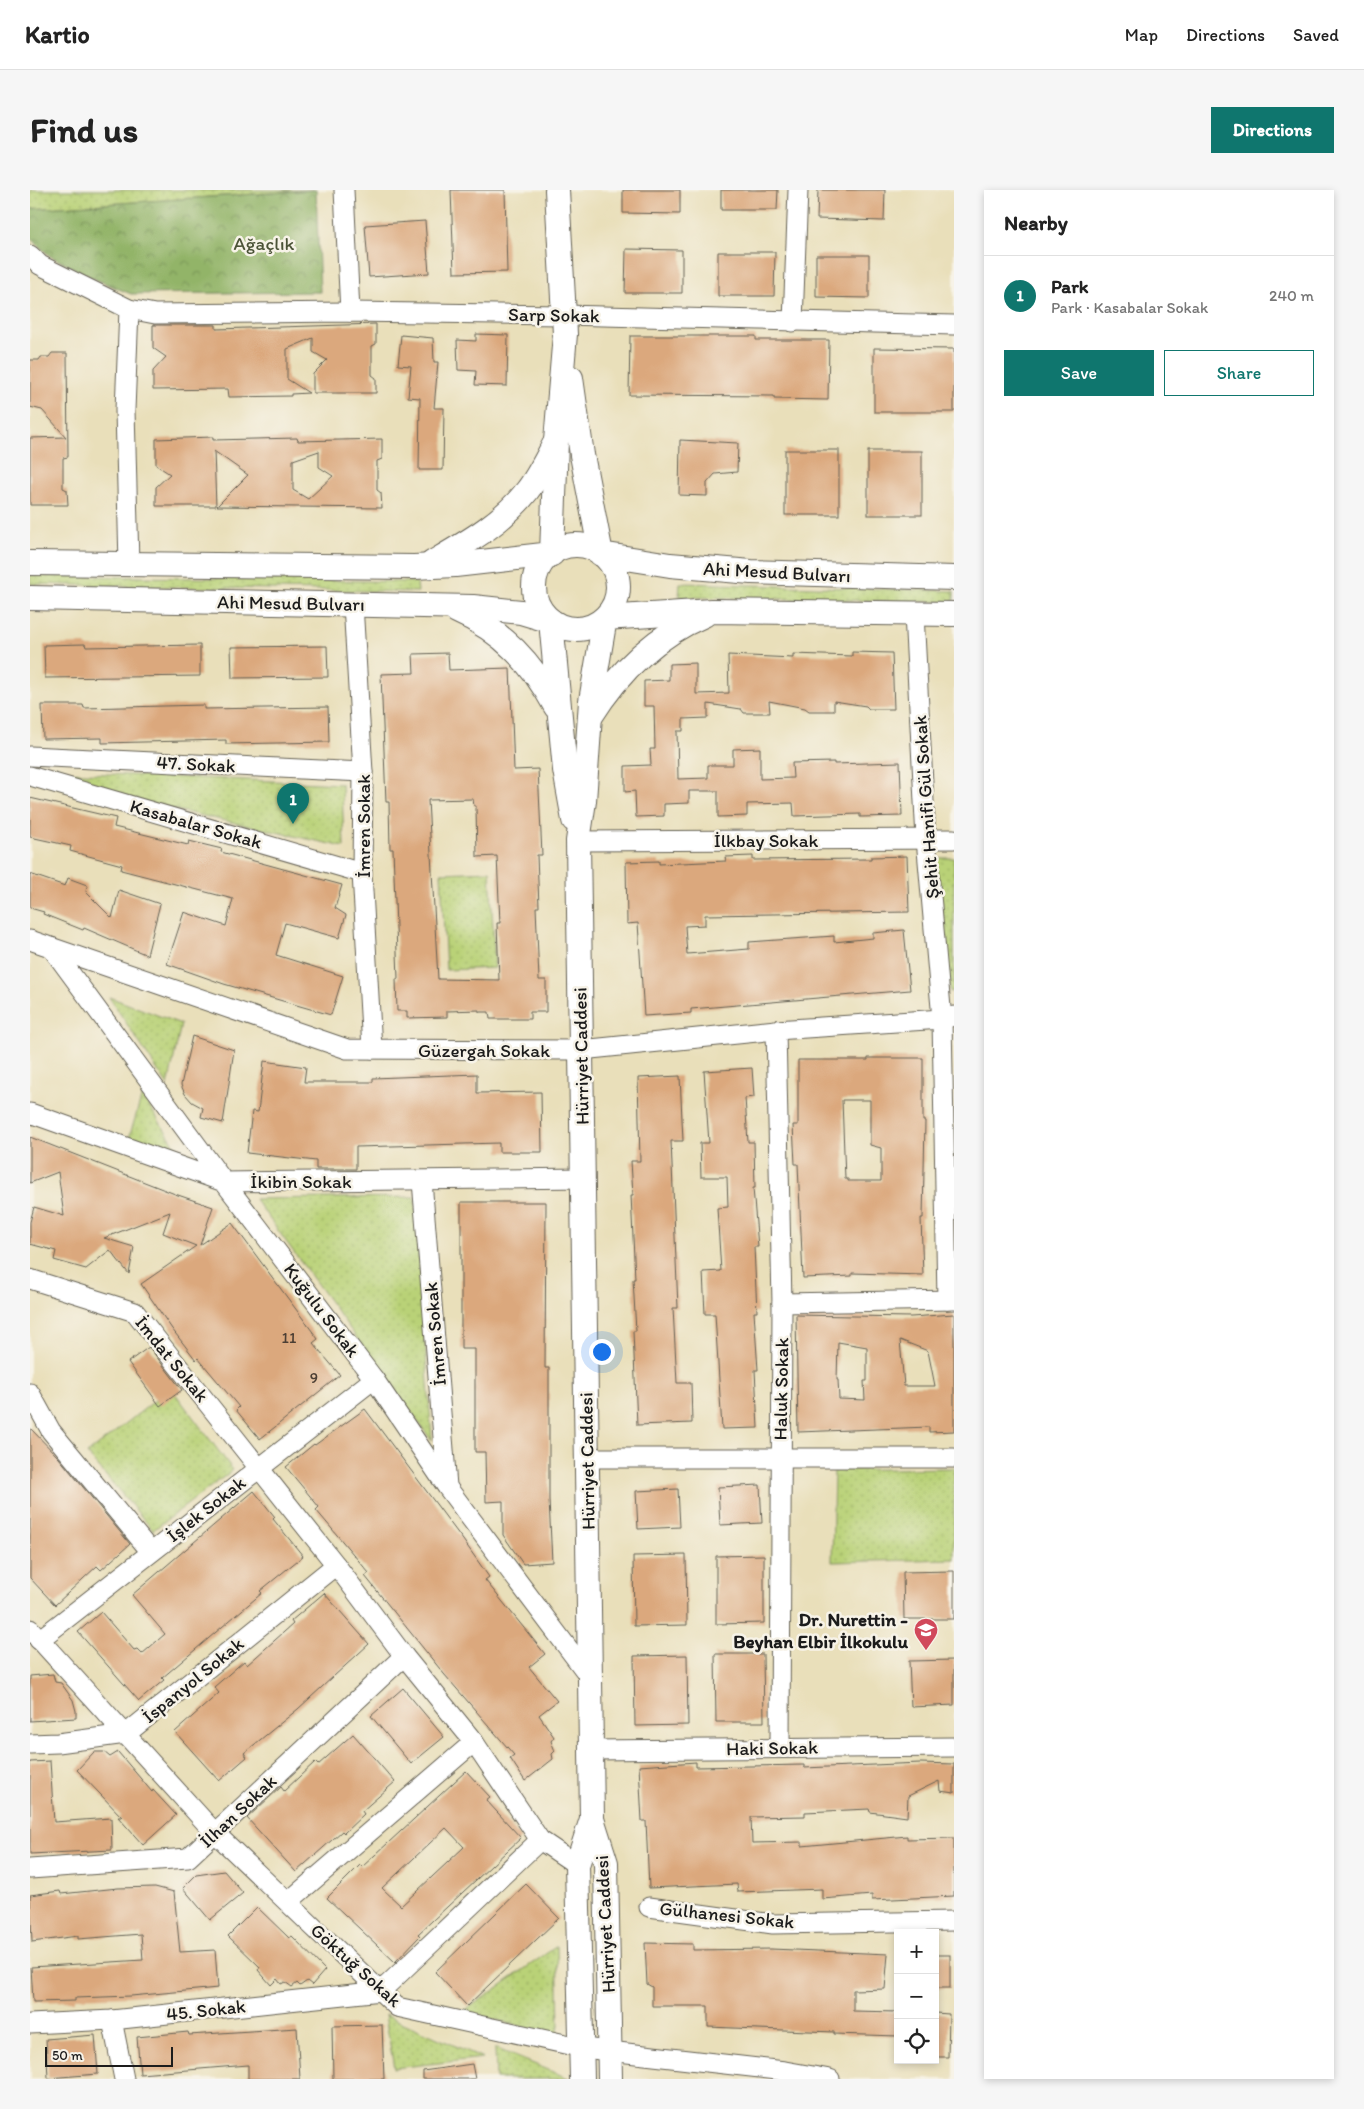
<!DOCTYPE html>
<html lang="en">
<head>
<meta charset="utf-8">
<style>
  :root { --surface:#fff; --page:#f6f6f6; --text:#222; --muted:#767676; --line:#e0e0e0; --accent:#0f766e }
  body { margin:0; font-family:Itim,sans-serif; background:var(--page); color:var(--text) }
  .controls { position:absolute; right:15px; bottom:15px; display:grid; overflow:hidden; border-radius:0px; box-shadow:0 2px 8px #0003 }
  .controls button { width:45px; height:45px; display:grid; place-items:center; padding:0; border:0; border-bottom:1px solid var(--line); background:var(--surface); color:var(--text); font:25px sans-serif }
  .scale { position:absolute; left:15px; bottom:12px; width:128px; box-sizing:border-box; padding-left:5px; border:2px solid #1c1c1c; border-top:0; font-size:14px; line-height:18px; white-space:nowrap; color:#1c1c1c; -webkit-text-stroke:4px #f7f3e8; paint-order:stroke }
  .you { position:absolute; left:571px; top:1161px; width:18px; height:18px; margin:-12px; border:4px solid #fff; border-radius:50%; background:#1a73e8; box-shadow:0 0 0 8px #1a73e833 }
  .badge { display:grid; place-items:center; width:32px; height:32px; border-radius:50%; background:var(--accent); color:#fff; font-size:16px; font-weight:700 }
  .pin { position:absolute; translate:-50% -41px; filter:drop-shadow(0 1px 2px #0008) }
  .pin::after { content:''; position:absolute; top:26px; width:18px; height:15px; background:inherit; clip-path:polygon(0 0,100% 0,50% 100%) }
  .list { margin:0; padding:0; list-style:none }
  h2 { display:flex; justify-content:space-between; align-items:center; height:65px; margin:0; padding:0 20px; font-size:21px }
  h2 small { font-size:16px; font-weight:400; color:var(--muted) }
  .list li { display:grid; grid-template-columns:32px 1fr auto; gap:15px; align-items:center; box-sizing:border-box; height:80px; padding:0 20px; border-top:1px solid var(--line) }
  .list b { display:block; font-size:19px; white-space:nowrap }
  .list p { margin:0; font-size:16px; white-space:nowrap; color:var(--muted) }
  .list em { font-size:16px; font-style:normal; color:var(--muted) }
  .actions { display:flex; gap:10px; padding:15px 20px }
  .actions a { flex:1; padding:11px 0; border:1px solid var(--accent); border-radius:0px; text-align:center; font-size:18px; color:var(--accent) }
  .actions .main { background:var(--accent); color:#fff }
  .icon { flex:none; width:28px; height:28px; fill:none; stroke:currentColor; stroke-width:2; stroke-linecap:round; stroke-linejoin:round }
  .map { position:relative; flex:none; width:924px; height:1889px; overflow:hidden; border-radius:0px }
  header { display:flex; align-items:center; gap:30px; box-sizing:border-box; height:70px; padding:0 25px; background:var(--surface); border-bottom:1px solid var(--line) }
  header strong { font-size:24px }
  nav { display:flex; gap:28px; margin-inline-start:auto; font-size:18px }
  .intro { display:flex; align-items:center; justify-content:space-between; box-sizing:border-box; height:120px; padding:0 30px }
  h1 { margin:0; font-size:35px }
  .button { padding:12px 22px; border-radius:0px; background:var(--accent); color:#fff; font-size:18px; font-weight:700 }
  main { display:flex; gap:30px; padding:0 30px }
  aside { flex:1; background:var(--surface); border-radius:0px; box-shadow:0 2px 8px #0003 }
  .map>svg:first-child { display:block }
  .green { fill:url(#green-dots); stroke:#6a774a }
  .forest { fill:url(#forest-crowns); stroke:#576842 }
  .building { fill:#dba87d; fill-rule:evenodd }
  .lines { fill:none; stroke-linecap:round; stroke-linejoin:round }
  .minor-casing { stroke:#646053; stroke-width:21 }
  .major-casing { stroke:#646053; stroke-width:26 }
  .minor { stroke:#fff; stroke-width:19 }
  .major { stroke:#fff; stroke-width:24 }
  .labels { text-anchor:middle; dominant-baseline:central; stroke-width:5; stroke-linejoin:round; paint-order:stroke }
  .number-label { font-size:16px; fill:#4c3f34 }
  .park-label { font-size:19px; fill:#4b5337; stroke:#f7f3e8 }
  .street-label { font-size:19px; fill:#1c1c1c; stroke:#f7f3e8 }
  .poi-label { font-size:19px; font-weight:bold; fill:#1c1c1c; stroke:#f7f3e8; text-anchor:end }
</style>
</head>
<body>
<header>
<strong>Kartio</strong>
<nav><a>Map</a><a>Directions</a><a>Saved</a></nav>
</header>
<div class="intro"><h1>Find us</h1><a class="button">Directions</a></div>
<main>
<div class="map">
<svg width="924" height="1889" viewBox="0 0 924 1889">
  <defs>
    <pattern id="green-dots" width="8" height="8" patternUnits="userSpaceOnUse" patternTransform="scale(1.25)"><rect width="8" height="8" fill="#b9d277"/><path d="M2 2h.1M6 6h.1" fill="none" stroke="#9eb466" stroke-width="1.8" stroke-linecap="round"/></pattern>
    <pattern id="forest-crowns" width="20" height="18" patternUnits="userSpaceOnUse" patternTransform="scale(1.25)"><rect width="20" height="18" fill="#92b468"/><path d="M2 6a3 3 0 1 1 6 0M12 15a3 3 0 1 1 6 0" fill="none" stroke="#769255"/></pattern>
  </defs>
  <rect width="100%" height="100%" fill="#f7f3e8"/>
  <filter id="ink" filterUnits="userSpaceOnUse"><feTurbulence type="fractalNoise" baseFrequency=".02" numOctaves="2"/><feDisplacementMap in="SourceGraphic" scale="10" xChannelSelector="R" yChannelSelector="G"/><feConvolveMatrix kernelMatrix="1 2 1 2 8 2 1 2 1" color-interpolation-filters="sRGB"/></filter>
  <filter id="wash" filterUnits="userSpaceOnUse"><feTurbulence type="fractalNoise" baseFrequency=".0096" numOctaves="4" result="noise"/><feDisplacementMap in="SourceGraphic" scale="20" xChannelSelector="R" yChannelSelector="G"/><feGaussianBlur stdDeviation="1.12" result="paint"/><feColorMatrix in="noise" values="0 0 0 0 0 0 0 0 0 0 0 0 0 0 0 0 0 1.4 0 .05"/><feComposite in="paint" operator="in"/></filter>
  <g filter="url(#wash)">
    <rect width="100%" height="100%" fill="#e9dfba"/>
    <g class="green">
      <polygon points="0,0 284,0 0,19"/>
      <polygon points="0,385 387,392 388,402 0,394"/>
      <polygon points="650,393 924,401 924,412 649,407"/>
      <polygon points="30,582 312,594 314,657 110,612 34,591"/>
      <polygon points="906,668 924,668 924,801 920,802"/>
      <polygon points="460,681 465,778 416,780 411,683"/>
      <polygon points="79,807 151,834 138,896"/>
      <polygon points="112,905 158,975 97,955"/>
      <polygon points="385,1007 402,1251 225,1009"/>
      <polygon points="141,1198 203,1280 123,1340 57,1264"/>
      <polygon points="924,1278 924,1369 802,1372 804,1280"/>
      <polygon points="527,1756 529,1836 527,1845 433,1822"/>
      <polygon points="355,1825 453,1868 364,1878"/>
      <polygon points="465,1858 538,1888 538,1889 466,1889"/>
    </g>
    <polygon class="forest" points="286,0 290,102 101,104 65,89 20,66 0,48 0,19"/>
    <g id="blocks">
      <g class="building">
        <polygon points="421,0 475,0 477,82 424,83"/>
        <polygon points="593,0 650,0 650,24 593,23"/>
        <polygon points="691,0 748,0 747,20 691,20"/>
        <polygon points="788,0 855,0 854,31 787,29"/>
        <polygon points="395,31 399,83 339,87 335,35"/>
        <polygon points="596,59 652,60 652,103 595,103"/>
        <polygon points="688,62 745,62 744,106 688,106"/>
        <polygon points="786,65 839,65 839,108 786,107"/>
        <polygon points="346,134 346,154 342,156 342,185 346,188 346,203 283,203 283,184 297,170 283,162 283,148 257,159 257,189 279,203 261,204 261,206 199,207 198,199 123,200 123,181 136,167 123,158 123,135 186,135 186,139"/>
        <polygon points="446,144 478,145 477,196 445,195 446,181 428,180 427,150 446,151"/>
        <polygon points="371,145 403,148 404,172 408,172 404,218 414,218 413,280 389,280 390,208 378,207 381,176 368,175"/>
        <polygon points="600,146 726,146 726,150 799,150 798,210 744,209 744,206 599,205"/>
        <polygon points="844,158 924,159 924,222 844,222"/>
        <polygon points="22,163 37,163 38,267 33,268 33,298 37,300 38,315 0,315 0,248 36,247 12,220 0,217 0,170 9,170 11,167 19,167"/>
        <path d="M183,247v3l84,-2 1,3 84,-2v20l-5,2v29l4,3 1,15 -165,-2 31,-31 -34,-24 2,55h-60v-19l14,-13 -14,-9v-26zM289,261v16l14,9 -25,23 -15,-9v-30z"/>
        <polygon points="650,250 708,253 707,282 685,284 677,293 677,306 649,305"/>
        <rect x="755" y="260" width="54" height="65"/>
        <rect x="838" y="261" width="54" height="64"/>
        <polygon points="55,454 56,457 170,455 170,486 15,488 14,455"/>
        <polygon points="297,456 298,487 202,488 201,457"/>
        <polygon points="822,462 862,463 864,519 839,519 836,516 804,511 804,521 779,521 775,518 739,511 740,523 714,523 711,519 678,514 678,528 653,529 653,541 647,541 648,589 678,588 678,575 703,575 703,559 730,558 730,589 763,588 762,573 804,572 804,574 870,572 872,626 830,627 830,624 764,626 763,613 717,614 717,626 688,627 688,601 659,601 659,613 634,614 634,626 606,627 605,601 595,602 595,576 621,575 620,559 625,559 624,516 614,516 614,491 639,490 639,474 666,473 666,504 699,503 698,465 763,468 763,464 822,466"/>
        <path d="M418,463l1,17 61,-2 4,102 24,-1 4,86h-5l2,52h-3l3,73h7v32h-16v7h-40l-1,-7h-10v-2l-32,1v6l-40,1v-7h-10l-1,-32h2l-5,-130h-3l-1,-47h-3l-5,-128 33,-1 -1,-19zM443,609l1,7h2l1,51 20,-1 3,67h-3l2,57 -61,-1 -10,-179z"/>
        <polygon points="12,515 53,515 54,518 174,515 174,519 298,517 299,552 196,554 196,550 72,553 72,548 13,549"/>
        <polygon points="0,608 86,628 84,637 158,655 159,651 192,659 191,662 312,695 305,718 316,725 309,748 255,733 246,765 313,786 301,825 194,794 137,774 154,722 196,736 203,709 91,680 92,675 40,661 41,656 0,647"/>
        <polygon points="723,666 723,670 841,669 841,667 877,666 879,722 675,725 675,735 655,736 657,764 719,759 719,752 804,746 804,752 843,748 843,743 874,740 880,800 661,819 661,823 614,826 608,733 597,734 596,672 629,671 629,674 696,671 695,667"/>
        <polygon points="0,684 35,696 38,688 57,695 56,702 82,728 89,700 130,714 117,765 54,738 53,740 13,724 14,722 0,718"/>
        <polygon points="162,846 204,860 193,933 171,927 173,918 162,912 155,904 151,895"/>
        <path d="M838,868h55v63h2l-2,97h-2l2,57 -71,-2v3l-49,2 -5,-114h-3l-2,-39h5v-65h70zM812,910h28v45l11,3v33h-33v-2h-3z"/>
        <polygon points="234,871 276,877 274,892 343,892 343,888 447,884 447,903 511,902 512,962 469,962 469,953 326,957 326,979 286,979 286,971 217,963 222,921 228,922"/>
        <polygon points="722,878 724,907 715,908 718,952 724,952 725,998 723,998 728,1057 724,1057 727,1122 724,1122 728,1180 725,1180 728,1238 692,1239 685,1124 675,1124 673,1082 691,1081 687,1018 698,1017 697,987 671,987 670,953 679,953 674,881"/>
        <polygon points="650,886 653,951 641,951 648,1118 643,1118 647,1193 661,1193 662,1233 607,1235 603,1141 606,1141 603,1089 605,1089 601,1005 603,1005 601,971 610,971 608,888"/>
        <polygon points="0,947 145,1004 183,1017 170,1055 202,1033 288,1149 283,1153 310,1185 230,1249 206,1220 209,1217 168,1168 166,1170 142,1139 111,1094 166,1056 133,1043 140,1022 74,1048 104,1057 99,1084 80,1060 56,1079 24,1070 26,1061 0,1054 0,1032 4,1017 34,1026 28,982 0,993"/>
        <polygon points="431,1012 516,1012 515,1178 519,1178 519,1310 522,1372 493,1374 473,1345 473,1311 456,1312 455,1262 445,1262 445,1159 431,1159"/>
        <path d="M924,1124v117l-25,1v-5l-131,5 -2,-117 115,2zM870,1150l28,11 7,35h-31zM808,1152l29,5v34h-3l1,19 -26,-1 -1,-19h-1z"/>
        <polygon points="119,1157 152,1200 130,1216 98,1172"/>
        <polygon points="335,1219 433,1350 459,1387 455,1390 515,1464 499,1477 527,1511 509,1525 524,1547 521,1551 525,1561 522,1564 523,1569 495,1591 480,1568 484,1565 414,1484 335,1386 339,1383 286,1320 289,1317 256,1277 284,1254 285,1255"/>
        <polygon points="0,1238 29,1268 100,1354 71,1380 67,1376 25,1415 0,1388"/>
        <polygon points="730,1295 732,1333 690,1335 688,1297"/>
        <polygon points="648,1299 650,1337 608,1339 606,1301"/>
        <polygon points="224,1301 245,1327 243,1329 273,1366 230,1401 232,1403 132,1488 134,1490 109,1511 48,1442 71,1422 104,1460 107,1459 112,1464 135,1444 102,1405"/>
        <polygon points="656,1365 657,1435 604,1436 603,1366"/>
        <polygon points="734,1365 734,1433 686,1434 686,1366"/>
        <polygon points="924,1381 924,1429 874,1429 873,1382"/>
        <polygon points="294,1403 339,1454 268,1519 214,1563 217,1567 189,1591 145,1542 189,1503 184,1497 214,1471 217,1475 263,1434 261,1431"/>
        <polygon points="685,1464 733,1464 734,1532 686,1532"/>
        <polygon points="657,1465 658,1535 605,1536 604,1466"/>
        <polygon points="924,1470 924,1515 881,1517 879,1471"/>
        <polygon points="23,1484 25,1492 31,1493 43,1510 46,1521 46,1528 0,1531 0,1486"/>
        <polygon points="373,1498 414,1547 381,1574 341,1526"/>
        <polygon points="323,1544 365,1592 332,1621 334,1624 314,1643 312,1641 266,1682 217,1628 251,1597 254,1601 285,1572 288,1575"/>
        <polygon points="64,1562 74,1562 80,1567 88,1562 122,1602 123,1600 146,1625 113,1655 88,1627 92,1627 47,1580"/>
        <polygon points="20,1571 24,1632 81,1628 82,1660 0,1664 0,1572"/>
        <polygon points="666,1572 666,1577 774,1575 774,1578 890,1573 924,1574 924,1603 910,1601 909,1591 878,1606 877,1627 840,1622 839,1619 775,1622 775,1626 721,1627 722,1653 772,1652 772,1656 877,1646 877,1649 924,1648 924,1706 842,1710 842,1705 792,1709 792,1699 708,1702 707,1694 619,1698 616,1631 612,1631 609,1576"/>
        <path d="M436,1581l24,26 -4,3 35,38 -103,96 2,2 -25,26 -68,-64 33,-33 2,2zM416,1638l18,19 -63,59 -19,-18z"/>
        <polygon points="194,1681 213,1703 180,1730 153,1698 166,1685"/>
        <polygon points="496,1694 529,1728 437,1816 405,1782"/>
        <polygon points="125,1697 144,1702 150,1762 185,1760 188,1798 101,1806 45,1808 45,1811 3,1812 1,1777 113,1770 111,1744 48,1749 48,1746 2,1752 0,1705 30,1701 31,1704 88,1698"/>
        <polygon points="227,1717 259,1748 262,1746 295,1780 282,1795 277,1791 270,1796 267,1793 262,1797 255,1792 251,1794 247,1789 241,1795 228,1780 230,1777 198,1746"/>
        <polygon points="615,1753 663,1754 663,1760 741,1759 858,1764 855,1799 823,1800 823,1821 868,1822 868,1846 804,1844 804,1842 678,1837 678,1816 622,1816 622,1797 617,1794"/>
        <rect x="905" y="1765" width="15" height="33"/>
        <polygon points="905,1823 919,1824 918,1867 905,1867"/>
        <polygon points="352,1835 354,1889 303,1889 302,1836"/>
        <polygon points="267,1838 270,1889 218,1889 218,1875 110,1884 107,1847 158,1842 159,1845"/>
        <polygon points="65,1845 68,1884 18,1888 16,1849"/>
        <polygon points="442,1874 445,1889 393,1889 393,1881"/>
      </g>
    </g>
  </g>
  <g filter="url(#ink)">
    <use href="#blocks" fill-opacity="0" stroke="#646053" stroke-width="1"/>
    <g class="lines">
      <defs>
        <g id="minor">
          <polyline points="314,0 320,122"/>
          <polyline points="0,65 10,75 99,119 125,124 320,122 534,125 924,135"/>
          <polyline points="99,119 95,220 99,374"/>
          <polyline points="763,132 768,0"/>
          <polyline points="323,414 333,582 332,683 342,859"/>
          <polyline points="884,424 896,649 912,829 917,1110"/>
          <polyline points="0,566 333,582"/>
          <polyline points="0,586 332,683"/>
          <polyline points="548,651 924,649"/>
          <polyline points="0,750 317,859 551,860 746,840 912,829 924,826"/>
          <polyline points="21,757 194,992 344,1189 417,1297 559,1486"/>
          <polyline points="746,840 752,1113 750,1558"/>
          <polyline points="0,923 194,992 553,988"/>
          <polyline points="392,991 417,1296"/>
          <polyline points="0,1089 105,1122 306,1375 374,1466 444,1552 510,1650 547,1675"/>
          <polyline points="752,1113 924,1110"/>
          <polyline points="0,1203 21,1241 121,1362"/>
          <polyline points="557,1268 924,1268"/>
          <polyline points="0,1439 184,1642 367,1817 553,1858 755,1881 800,1889"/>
          <polyline points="9,1450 344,1189"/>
          <polyline points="0,1554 28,1553 96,1544 306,1375"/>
          <polyline points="560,1560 924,1557"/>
          <polyline points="0,1679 158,1668 374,1466"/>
          <polyline points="258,1712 444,1552"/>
          <polyline points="619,1717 743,1734 924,1731"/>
          <polyline points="82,1830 94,1889"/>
          <polyline points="0,1834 82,1830 351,1801 510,1650"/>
        </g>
        <g id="major">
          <polyline points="541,188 552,265 571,364 640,375 721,382 924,388"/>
          <circle cx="546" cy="397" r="42"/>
          <polyline points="0,373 384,377 425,375 522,364 526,251 535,144 527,0"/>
          <path d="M402,373c34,-20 70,-40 95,-72 11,-14 19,-31 27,-46"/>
          <polyline points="0,408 443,417 491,422 521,431 535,580 544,630"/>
          <path d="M427,421c46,20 75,52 99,96"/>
          <path d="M561,526c28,-45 64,-80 113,-101"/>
          <polyline points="552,1889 547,1675 562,1629"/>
          <polyline points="580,1889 576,1673 562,1629 548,651 554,611 561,511 575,428 682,421 924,424"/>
        </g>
      </defs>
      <use href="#minor" class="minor-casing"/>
      <use href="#major" class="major-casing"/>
      <use href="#minor" class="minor"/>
      <use href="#major" class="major"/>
    </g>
  </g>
  <defs>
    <symbol id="school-pin" viewBox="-11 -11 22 30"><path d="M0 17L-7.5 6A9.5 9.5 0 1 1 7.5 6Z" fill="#d1495b" stroke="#f7f3e8"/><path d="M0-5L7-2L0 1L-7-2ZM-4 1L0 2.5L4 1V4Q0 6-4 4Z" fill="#fff"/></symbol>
  </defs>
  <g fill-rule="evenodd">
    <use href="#school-pin" x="882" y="1426" width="28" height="38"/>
  </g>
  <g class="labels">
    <g class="number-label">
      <text x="259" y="1147">11</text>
      <text x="284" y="1187">9</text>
    </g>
    <g class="park-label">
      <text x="234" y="53">Ağaçlık</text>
    </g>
    <g class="street-label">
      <text transform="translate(524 125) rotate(1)">Sarp Sokak</text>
      <text transform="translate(747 382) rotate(3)">Ahi Mesud Bulvarı</text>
      <text transform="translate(261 413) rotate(1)">Ahi Mesud Bulvarı</text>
      <text transform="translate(166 574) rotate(3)">47. Sokak</text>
      <text transform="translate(896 617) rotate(-94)">Şehit Hanifi Gül Sokak</text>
      <text transform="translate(166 634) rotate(16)">Kasabalar Sokak</text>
      <text transform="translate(333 636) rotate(-90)">İmren Sokak</text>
      <text x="736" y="650">İlkbay Sokak</text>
      <text x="454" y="860">Güzergah Sokak</text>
      <text transform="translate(551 866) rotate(-91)">Hürriyet Caddesi</text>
      <text x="271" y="991">İkibin Sokak</text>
      <text transform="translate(292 1120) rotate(53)">Kuğulu Sokak</text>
      <text transform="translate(405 1144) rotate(-95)">İmren Sokak</text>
      <text transform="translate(142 1169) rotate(51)">İmdat Sokak</text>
      <text transform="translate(751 1199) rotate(-89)">Haluk Sokak</text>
      <text transform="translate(557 1271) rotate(-91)">Hürriyet Caddesi</text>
      <text transform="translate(176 1319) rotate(-38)">İşlek Sokak</text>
      <text transform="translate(163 1490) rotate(-39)">İspanyol Sokak</text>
      <text transform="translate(742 1558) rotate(-1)">Haki Sokak</text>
      <text transform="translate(208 1621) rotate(-43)">İlhan Sokak</text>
      <text transform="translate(697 1725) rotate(6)">Gülhanesi Sokak</text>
      <text transform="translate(575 1734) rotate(-93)">Hürriyet Caddesi</text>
      <text transform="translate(326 1775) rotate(42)">Göktuğ Sokak</text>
      <text transform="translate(176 1820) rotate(-6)">45. Sokak</text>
    </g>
    <g class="poi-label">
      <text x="878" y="1429">Dr. Nurettin -<tspan x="878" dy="22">Beyhan Elbir İlkokulu</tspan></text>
    </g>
  </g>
</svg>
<div class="controls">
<button>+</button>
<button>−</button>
<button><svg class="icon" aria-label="locate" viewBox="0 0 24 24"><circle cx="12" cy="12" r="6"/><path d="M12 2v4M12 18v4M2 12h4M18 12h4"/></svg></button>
</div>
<div class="scale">50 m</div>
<div class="you"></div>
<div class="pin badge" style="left:263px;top:634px">1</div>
</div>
<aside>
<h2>Nearby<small></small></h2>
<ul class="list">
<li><span class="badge">1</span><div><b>Park</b><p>Park · Kasabalar Sokak</p></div><em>240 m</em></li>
</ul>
<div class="actions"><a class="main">Save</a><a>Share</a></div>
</aside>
</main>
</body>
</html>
